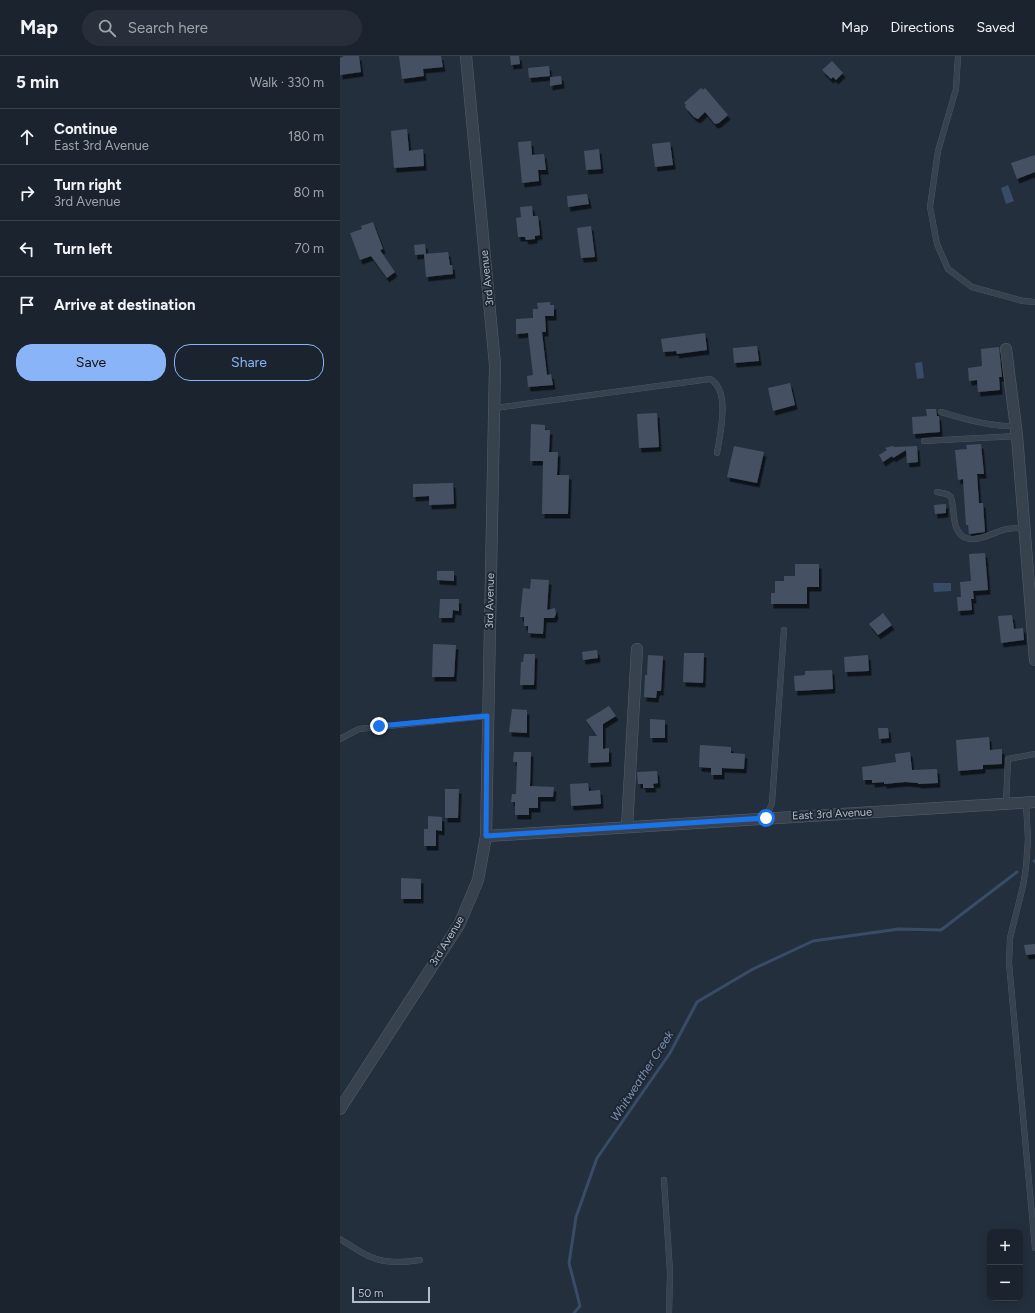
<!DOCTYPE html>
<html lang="en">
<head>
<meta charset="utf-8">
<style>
  :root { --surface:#1b232e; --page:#282f3a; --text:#f1f3f6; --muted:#a0a4aa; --line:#39404a; --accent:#8ab4f8 }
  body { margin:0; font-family:Figtree,sans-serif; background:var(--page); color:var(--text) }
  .controls { position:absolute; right:12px; bottom:12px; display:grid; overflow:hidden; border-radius:8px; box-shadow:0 2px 10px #0003 }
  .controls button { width:36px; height:36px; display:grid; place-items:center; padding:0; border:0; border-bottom:1px solid var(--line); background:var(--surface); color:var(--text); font:20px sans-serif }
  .scale { position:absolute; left:12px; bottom:10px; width:78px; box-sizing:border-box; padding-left:4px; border:2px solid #b4bcc9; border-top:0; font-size:11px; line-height:14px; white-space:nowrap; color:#b4bcc9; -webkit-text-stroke:3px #1d2633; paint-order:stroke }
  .stop { position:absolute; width:12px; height:12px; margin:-9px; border:3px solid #1a73e8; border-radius:50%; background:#fff }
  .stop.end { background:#1a73e8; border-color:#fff; box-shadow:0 1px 4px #0008 }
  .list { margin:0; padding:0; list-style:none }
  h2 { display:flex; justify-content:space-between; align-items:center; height:52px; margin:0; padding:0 16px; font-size:17px }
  h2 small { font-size:13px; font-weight:400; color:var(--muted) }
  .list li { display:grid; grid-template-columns:26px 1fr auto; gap:12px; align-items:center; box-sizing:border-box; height:56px; padding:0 16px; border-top:1px solid var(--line) }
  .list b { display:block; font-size:15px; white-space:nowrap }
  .list p { margin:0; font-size:13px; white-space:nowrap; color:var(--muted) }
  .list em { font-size:13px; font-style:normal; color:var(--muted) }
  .actions { display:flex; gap:8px; padding:12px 16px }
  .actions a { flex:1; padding:9px 0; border:1px solid var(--accent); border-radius:16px; text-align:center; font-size:14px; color:var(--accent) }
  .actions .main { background:var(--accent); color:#111 }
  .icon { flex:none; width:22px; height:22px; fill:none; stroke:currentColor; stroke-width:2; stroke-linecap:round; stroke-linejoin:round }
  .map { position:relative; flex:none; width:695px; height:1257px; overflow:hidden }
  header { display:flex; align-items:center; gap:24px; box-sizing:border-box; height:56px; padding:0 20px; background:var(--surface); border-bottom:1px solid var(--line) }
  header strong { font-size:19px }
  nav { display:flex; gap:22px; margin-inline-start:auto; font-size:14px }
  .search { width:280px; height:36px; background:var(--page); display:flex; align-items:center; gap:10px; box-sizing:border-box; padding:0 14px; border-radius:22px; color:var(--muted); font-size:15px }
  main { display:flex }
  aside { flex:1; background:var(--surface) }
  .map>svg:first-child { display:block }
  .water { fill:#394c67 }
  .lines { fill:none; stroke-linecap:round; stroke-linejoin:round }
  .stream { stroke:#394c67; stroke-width:3 }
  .building { fill:#455162; filter:url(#shadow) }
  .lane-casing { stroke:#565f6c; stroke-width:6 }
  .street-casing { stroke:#565f6c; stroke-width:12 }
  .lane { stroke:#38414e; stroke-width:5.5 }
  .street { stroke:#38414e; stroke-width:11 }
  .route { stroke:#1a73e8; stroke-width:5 }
  .labels { text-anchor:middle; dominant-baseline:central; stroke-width:3.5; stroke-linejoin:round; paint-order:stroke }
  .street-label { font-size:11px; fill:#b4bcc9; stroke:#1d2633 }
  .water-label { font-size:12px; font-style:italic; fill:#7c92b1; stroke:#1d2633 }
</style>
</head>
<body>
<header>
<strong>Map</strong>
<div class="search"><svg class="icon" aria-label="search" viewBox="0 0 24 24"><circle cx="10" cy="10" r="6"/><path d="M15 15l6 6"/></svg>Search here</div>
<nav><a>Map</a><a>Directions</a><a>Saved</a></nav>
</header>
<main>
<aside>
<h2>5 min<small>Walk · 330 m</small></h2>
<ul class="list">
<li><svg class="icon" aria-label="ahead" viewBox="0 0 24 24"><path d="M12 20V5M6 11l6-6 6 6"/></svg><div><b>Continue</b><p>East 3rd Avenue</p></div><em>180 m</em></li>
<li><svg class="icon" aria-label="right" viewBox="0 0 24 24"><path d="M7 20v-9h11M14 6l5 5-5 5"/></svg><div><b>Turn right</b><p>3rd Avenue</p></div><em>80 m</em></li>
<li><svg class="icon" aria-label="left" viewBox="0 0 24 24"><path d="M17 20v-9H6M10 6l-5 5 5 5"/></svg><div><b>Turn left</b></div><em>70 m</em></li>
<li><svg class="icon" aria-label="arrive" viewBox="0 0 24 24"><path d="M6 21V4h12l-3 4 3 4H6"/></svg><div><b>Arrive at destination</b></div></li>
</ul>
<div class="actions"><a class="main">Save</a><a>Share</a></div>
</aside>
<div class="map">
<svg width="695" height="1257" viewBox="0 0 695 1257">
  <defs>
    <filter id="shadow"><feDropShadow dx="2.5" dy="4.5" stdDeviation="0" flood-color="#0009"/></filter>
  </defs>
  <rect width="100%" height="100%" fill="#242f3e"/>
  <g class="water">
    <polygon points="668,129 674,145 666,148 661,132"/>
    <polygon points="582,306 584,322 577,323 575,307"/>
    <polygon points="593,527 611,527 611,535 594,536"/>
  </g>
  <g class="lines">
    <g class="stream">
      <polyline points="694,805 695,805"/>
      <polyline points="234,1257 240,1250 229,1207 236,1161 257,1102 330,997 357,946 413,913 473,885 559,873 601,874 677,816"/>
    </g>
  </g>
  <g class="building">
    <polygon points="4,0 19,0 21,16 0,19 0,2"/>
    <polygon points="59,0 101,0 103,11 83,13 84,20 62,23"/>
    <polygon points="170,0 179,0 180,8 171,9"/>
    <polygon points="492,5 503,17 496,24 493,21 491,23 482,14"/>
    <polygon points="209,10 210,20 189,22 188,12"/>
    <polygon points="221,20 222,28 210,30 210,21"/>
    <polygon points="361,32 363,34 365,32 388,59 379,67 375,68 365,56 358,63 354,61 345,51 346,49 344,47"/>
    <polygon points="67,73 69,95 83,93 84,110 54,112 51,75"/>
    <polygon points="191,85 192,99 204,98 206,114 198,114 199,125 182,127 178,86"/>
    <polygon points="330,86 333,109 315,111 312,88"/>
    <polygon points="259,93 261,113 246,114 244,95"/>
    <polygon points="695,99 695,116 677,123 671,107"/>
    <polygon points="247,138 249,148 228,151 227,140"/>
    <polygon points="192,150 193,160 198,160 200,179 195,180 195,183 186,184 185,181 178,181 176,162 181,161 180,151"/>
    <polygon points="33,166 43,193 40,194 55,216 47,222 31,200 20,204 10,177 22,173 21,170"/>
    <polygon points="251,170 255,201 241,202 237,172"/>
    <polygon points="85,188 86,198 75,199 74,189"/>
    <polygon points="108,196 110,209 112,209 113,218 86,221 84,198"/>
    <polygon points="210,246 210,249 214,249 214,260 205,260 206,276 202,276 207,319 211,318 213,329 188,331 187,320 193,319 188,277 176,278 176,263 193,262 193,253 198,253 197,247"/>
    <polygon points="365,277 367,294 337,298 336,295 323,296 321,283"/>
    <polygon points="417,290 419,305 394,307 393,292"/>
    <polygon points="659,291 662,321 659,321 660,334 638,336 637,324 629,325 628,312 642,310 641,293"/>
    <polygon points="450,327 455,349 433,355 428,332"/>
    <polygon points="586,353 596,353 597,360 599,360 600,376 573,378 572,361 587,360"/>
    <polygon points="317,357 319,391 299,392 297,358"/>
    <polygon points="191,368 205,369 205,374 210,374 209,396 218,396 217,419 229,419 228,458 202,458 203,405 190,405"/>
    <polygon points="641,388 644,418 637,418 639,447 643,447 645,476 629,478 628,469 626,469 623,423 618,424 615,394 627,393 626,389"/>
    <polygon points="394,390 424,396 417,427 387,421"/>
    <polygon points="553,390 554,391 577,390 578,406 567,407 566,394 553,402 552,400 543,406 539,399 547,394 545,392"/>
    <polygon points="113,427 114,448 89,449 89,440 73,441 73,428"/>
    <polygon points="606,448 606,457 595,458 594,449"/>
    <polygon points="645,497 648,534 633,535 634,543 631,543 632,554 618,555 617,541 621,541 620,526 631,525 629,498"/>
    <polygon points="455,508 479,508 479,531 467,531 467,548 431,548 431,537 435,537 435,525 444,525 444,520 455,520"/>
    <polygon points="97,515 114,515 114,525 97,524"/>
    <polygon points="191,523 209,524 207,554 215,552 216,558 214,562 204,562 203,578 188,577 188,570 184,570 184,561 180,561 183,532 190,533"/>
    <polygon points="100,543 119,543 119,555 113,554 112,562 99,562"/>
    <polygon points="543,557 552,569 538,579 529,568"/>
    <polygon points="672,559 674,573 683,572 684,584 661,587 658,560"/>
    <polygon points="93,588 116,589 114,621 92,621"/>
    <polygon points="257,594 258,602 243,604 242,596"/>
    <polygon points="344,597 364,597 363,627 343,626"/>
    <polygon points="184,598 195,598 194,629 180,629 181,606 183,606"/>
    <polygon points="308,599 323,600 321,635 317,635 316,642 304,641 305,619 307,619"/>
    <polygon points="528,599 529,615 505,616 504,601"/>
    <polygon points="492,614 493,633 455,635 454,620 465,619 465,615"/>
    <polygon points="269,650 276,660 263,668 263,693 269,692 269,706 248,707 249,680 257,680 246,664"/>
    <polygon points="172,653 187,654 187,677 169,676"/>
    <polygon points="310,663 325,664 325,682 310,682"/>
    <polygon points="538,672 548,672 549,682 539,683"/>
    <polygon points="649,681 650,694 662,693 662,708 643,709 643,713 618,715 616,684"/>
    <polygon points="360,689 391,691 391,697 405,698 404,713 382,712 382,719 371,719 371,712 359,711"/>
    <polygon points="174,696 191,696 190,730 214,731 213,741 198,741 198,752 189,752 189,759 175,759 175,746 171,746 172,738 176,738 177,706 173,706"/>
    <polygon points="570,696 572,714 597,713 598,727 578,728 578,727 565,726 544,728 544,726 532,727 532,724 523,724 522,711 556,706 555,698"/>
    <polygon points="317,715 318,727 313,728 314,732 303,732 303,728 298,728 297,716"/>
    <polygon points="248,727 249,735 260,734 261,748 231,750 230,728"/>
    <polygon points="105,733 119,733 118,762 105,762"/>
    <polygon points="88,760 102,761 102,775 96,774 96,790 84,790 84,773 88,773"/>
    <polygon points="61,822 81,823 81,843 61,843"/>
    <polygon points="695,888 695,898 686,899 684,889"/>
  </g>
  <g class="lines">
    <defs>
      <g id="lane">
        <polyline points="618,0 616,33 598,95 590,151 597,188 608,213 632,231 683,245 695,246"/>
        <path d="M155,352l215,-29c21,11 10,55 7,74"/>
        <path d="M601,356c25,7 49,15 75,14"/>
        <polyline points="584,385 677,380"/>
        <path d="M597,436l10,2 4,3c3,10 2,21 5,30 8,21 30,9 44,4 7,-3 17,-3 24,-3"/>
        <polyline points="0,683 19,673 147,660"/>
        <polyline points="686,747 688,783 686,811 683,830 670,882 669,907 695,1192"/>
        <polyline points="666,748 668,703 695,698"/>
        <polyline points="426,762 432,747 444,574"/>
        <polyline points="324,1124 330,1216 329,1257"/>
        <path d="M0,1183c31,20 41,27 80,21"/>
      </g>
      <g id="street">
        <polyline points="666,293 677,380 695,604"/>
        <polyline points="287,771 297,593"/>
        <polyline points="146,780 695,746"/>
        <polyline points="0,1053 119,869 138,824 146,780 155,309 126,0"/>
      </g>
    </defs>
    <use href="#lane" class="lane-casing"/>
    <use href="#street" class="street-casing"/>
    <use href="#lane" class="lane"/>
    <use href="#street" class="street"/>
  </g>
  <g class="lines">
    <polyline class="route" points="39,670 147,660 146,780 426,762"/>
  </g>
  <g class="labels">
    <g class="street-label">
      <text transform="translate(147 222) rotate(-96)">3rd Avenue</text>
      <text transform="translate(150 545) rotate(-89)">3rd Avenue</text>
      <text transform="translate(492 758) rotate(-3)">East 3rd Avenue</text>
      <text transform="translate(107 885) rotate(-59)">3rd Avenue</text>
    </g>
    <g class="water-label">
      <text transform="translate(302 1020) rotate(-57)">Whitweather Creek</text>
    </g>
  </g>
</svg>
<div class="controls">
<button>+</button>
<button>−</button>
</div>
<div class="scale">50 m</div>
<div class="stop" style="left:426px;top:762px"></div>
<div class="stop end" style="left:39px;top:670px"></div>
</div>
</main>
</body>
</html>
